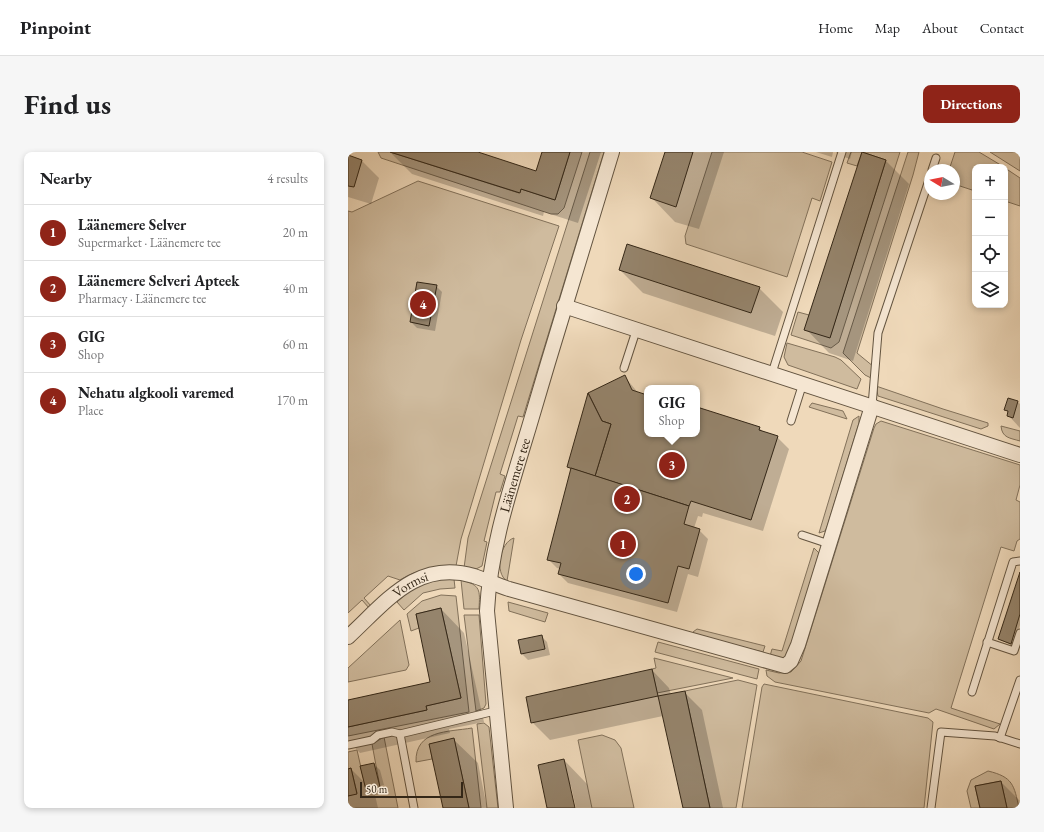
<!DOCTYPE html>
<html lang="en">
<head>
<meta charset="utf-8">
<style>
  :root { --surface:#fff; --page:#f6f6f6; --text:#202124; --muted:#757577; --line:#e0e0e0; --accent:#8f2418 }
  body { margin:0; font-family:"EB Garamond",serif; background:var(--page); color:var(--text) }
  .controls { position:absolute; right:12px; top:12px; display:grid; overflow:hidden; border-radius:8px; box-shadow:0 2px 6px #0003 }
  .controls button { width:36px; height:36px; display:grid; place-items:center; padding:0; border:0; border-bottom:1px solid var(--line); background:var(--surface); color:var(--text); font:20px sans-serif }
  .compass { position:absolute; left:576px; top:12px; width:36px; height:36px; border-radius:50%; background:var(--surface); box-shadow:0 2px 6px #0003; rotate:280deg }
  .scale { position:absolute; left:12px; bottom:10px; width:103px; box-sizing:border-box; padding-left:4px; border:2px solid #342717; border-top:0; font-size:11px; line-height:14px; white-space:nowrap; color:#342717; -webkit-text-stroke:3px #f5e6d2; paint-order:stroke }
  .you { position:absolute; left:288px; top:422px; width:14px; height:14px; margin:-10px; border:3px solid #fff; border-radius:50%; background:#1a73e8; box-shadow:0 0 0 6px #1a73e833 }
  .badge { display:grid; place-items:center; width:26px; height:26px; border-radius:50%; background:var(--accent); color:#fff; font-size:13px; font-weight:700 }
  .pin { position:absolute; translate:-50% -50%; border:2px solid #fff; box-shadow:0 1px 4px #0006 }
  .popup { position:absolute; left:296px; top:233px; width:56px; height:52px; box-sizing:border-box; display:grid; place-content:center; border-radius:8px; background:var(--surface); filter:drop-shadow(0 1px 3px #0005); font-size:13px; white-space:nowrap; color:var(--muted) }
  .popup b { font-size:15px; color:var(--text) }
  .popup::after { content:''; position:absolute; left:50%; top:100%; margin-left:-8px; border:8px solid transparent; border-top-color:var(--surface) }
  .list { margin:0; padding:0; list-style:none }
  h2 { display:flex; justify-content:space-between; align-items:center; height:52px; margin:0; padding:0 16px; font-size:17px }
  h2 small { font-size:13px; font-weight:400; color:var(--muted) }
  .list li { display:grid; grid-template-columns:26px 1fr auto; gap:12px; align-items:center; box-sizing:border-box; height:56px; padding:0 16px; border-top:1px solid var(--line) }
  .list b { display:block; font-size:15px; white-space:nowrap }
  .list p { margin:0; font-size:13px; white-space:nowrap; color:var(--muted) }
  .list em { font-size:13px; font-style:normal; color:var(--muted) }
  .icon { flex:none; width:22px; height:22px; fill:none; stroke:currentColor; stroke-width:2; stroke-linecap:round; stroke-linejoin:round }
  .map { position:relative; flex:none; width:672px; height:656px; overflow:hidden; border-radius:8px }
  header { display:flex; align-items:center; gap:24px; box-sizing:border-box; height:56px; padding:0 20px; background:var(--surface); border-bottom:1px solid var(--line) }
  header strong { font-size:19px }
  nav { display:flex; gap:22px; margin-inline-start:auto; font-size:14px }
  .intro { display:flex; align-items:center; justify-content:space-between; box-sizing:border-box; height:96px; padding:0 24px }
  h1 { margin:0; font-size:28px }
  .button { padding:10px 18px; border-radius:8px; background:var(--accent); color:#fff; font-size:14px; font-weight:700 }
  main { display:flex; gap:24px; padding:0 24px }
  aside { flex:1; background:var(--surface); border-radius:8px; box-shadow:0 2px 6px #0003 }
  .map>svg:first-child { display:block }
  .green { fill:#cfbb9e; stroke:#82715a }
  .shadow { fill:#0003 }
  .building { fill:#95846c; stroke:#342717 }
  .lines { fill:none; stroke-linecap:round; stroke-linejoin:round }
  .service-casing { stroke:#635440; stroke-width:9 }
  .minor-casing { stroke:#635440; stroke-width:16 }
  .service { stroke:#f5e6d2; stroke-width:7 }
  .minor { stroke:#f5e6d2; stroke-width:14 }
  .labels { text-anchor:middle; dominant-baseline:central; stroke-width:3; stroke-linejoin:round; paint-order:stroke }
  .street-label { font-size:14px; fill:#342717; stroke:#f5e6d2 }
</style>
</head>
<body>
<header>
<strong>Pinpoint</strong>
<nav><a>Home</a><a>Map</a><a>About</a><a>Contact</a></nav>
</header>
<div class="intro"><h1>Find us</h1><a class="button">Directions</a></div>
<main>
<aside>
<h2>Nearby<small>4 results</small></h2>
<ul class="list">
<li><span class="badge">1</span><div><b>Läänemere Selver</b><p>Supermarket · Läänemere tee</p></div><em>20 m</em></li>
<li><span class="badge">2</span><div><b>Läänemere Selveri Apteek</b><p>Pharmacy · Läänemere tee</p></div><em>40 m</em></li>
<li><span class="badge">3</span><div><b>GIG</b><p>Shop</p></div><em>60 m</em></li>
<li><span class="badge">4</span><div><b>Nehatu algkooli varemed</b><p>Place</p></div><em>170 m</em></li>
</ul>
</aside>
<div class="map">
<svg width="672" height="656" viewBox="0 0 672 656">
  <rect width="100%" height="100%" fill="#efd9ba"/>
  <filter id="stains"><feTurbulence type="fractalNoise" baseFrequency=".005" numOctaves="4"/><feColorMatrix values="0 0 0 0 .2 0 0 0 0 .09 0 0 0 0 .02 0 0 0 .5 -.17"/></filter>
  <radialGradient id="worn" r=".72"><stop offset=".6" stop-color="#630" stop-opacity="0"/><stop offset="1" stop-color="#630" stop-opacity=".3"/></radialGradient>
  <g class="green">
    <polygon points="30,0 42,0 171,41 173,37 207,48 222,0 234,0 216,56 210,62 203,62 33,6"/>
    <polygon points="242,0 256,0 175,265 170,264 152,322 157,324 152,340 148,340 136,389 139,390 134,414 126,418 116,416 120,386"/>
    <polygon points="364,0 454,0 484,10 472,49 464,46 439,125 338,92 337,84"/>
    <polygon points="503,0 552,0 491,190 483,196 443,183 450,160 461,163 482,185 538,8 514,0 509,14 499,11"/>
    <polygon points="560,0 571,0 565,23 509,201 526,215 523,226 517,223 495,201"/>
    <polygon points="607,0 631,0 656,15 627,15 627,39 606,32 606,18 601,18"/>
    <polygon points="642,0 672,0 672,19"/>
    <polygon points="657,16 672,26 672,54 657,49"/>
    <path d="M70,29l141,45 -38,114 -60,199 -5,27c-21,0 -38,3 -56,14l-12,-4 -24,22 7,8 -2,2 -7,-8 -14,13v-402l4,1z"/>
    <polygon points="439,191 487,205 493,208 513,227 509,237 440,213 436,205"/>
    <polygon points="528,234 595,257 640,271 640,274 633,277 530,244"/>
    <polygon points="464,251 495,259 499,267 461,255"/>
    <polygon points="511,264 511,271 479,375 477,379 471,381 505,268"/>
    <polygon points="533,269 672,313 672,333 668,348 672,350 672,387 669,389 666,399 653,395 603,556 652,572 646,577 588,557 581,561 427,530 419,524 418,518 431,521 443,520 453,509 526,276 528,272"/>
    <path d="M653,274l19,5v10c-10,-3 -18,-3 -19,-15z"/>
    <path d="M166,386l-7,43c-13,-8 -7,-39 7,-43z"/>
    <polygon points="466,396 471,401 441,501 436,506 422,504 424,497 434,499"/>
    <polygon points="91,426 106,427 107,436 92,437 75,441 56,458 49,450 66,435"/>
    <path d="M113,428c20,5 19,10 18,29h-15z"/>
    <polygon points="93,443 108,444 121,560 0,584 0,575 79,558 78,554 113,546 93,456 68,462 71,476 63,479 59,462 74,449"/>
    <polygon points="160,450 200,461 197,470 161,459"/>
    <polygon points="116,463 131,463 138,552 136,556 128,559"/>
    <polygon points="52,468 61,513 58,518 0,530 0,516"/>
    <polygon points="349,477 417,494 415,500 347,484 345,480"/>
    <polygon points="310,490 411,517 409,527 307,500"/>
    <polygon points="306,506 385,526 309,541 304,517 308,516"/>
    <polygon points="390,528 409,533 388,656 362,656 337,539"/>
    <polygon points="416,532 580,566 585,570 576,656 394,656 414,535"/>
    <polygon points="136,571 141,575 150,656 139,656 129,572"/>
    <path d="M124,576l9,80h-12l-15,-69 -24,5 2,15 -16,3c-1,-32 32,-30 56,-34z"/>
    <polygon points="254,583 267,588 273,596 286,656 244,656 230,588"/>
    <polygon points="36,585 50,656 0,656 0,644 9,641 3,616 0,617 0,600 9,598 18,638 32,635 24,592"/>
    <path d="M640,619c25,6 26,14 31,37h-12l-6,-27 -26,5 5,22h-9l-4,-17 4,-11z"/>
  </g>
  <g class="shadow">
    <polygon points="42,0 127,0 189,20 195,0 253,0 230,71 196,60 195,64 64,22"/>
    <polygon points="318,0 376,0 351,77 327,70 304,46"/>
    <polygon points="468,0 485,0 484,5"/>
    <polygon points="488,0 504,0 502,7 490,3"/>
    <polygon points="0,4 14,9 31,26 23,52 0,45"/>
    <polygon points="538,9 561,32 505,209 481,201 458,177"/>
    <polygon points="272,118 411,136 435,160 427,184 295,141"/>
    <polygon points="88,134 94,140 87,179 69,176 63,170"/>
    <polygon points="277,225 291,242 299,244 299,282 349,282 349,256 411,276 417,281 429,285 441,297 415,379 355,361 354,365 350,364 346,376 351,378 360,387 350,425 340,422 329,460 220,431 211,422 212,417 209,416 200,407 223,318 220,314"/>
    <polygon points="669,249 672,252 672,276 660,263 661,261 658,258"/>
    <polygon points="672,423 672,473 665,494 651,487"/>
    <polygon points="93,457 116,481 136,570 101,577 102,581 12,601 0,588 0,549 84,531"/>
    <polygon points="193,484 199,490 202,503 180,508 174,502"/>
    <polygon points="304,518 321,536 323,543 336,540 354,558 375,656 336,656 315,564 202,588 184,570"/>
    <polygon points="106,588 130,611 139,656 96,656"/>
    <polygon points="216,608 239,632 244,656 228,656 223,634 221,634 225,656 200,656"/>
    <polygon points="26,612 32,618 36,633 23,636 24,638 36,635 37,641 27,643 30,656 0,656 0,618 3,617 17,631"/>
    <polygon points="653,630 672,649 672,656 632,656"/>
  </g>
  <g class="building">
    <polygon points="42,0 130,0 188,19 194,0 222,0 207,48 173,37 172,41"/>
    <polygon points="317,0 345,0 328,55 302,46"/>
    <polygon points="514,0 538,8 482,186 456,178"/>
    <polygon points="0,3 14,8 6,35 0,34"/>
    <polygon points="279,92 412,135 403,161 271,118"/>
    <polygon points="69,130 89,133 81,174 62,170"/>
    <polygon points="277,223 284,238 299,243 299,282 349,282 349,255 412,275 411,278 430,284 403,368 343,349 341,354 247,324 263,272 254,269 240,241"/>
    <polygon points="240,241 254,269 263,272 247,324 219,315"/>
    <polygon points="660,246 670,249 665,266 659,264 660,259 656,258"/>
    <polygon points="223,316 341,354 336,372 352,377 341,417 330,414 320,451 210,422 213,411 199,408"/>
    <polygon points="672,420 672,462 663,492 650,487"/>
    <polygon points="93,456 113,546 78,554 79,558 0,575 0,548 82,530 68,462"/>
    <polygon points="194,483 197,497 173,502 170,488"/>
    <polygon points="304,517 310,544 183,571 178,545"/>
    <polygon points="337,539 362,656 335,656 310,544"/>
    <polygon points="106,586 121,656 95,656 81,592"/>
    <polygon points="216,607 227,656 199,656 190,613"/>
    <polygon points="26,611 32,635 18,638 12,614"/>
    <polygon points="3,616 9,642 0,644 0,617"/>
    <polygon points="653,629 659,656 632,656 627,634"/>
  </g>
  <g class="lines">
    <defs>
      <g id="service">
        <polyline points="584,18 588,6"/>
        <polyline points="276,216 289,176"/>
        <polyline points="424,221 494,0"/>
        <polyline points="524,254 530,181 582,25"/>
        <polyline points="443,269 455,231"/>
        <polyline points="454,383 481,392"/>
        <polyline points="639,490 666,499 672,481"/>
        <polyline points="624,540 665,410 672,409"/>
        <polyline points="652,586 672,528"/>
        <polyline points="0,593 24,588 30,583 44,580 52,582"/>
        <polyline points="66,656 52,582 147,559"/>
        <polyline points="583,656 593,580 647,584 672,592"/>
      </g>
      <g id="minor">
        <polyline points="216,154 672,303"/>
        <path id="s1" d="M0,485c38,-35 69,-78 126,-61 12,4 23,9 35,13l276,77 6,-5 7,-16 74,-239"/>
        <path id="s2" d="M158,656l-19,-197c3,-63 24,-124 42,-184 27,-92 55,-184 83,-275"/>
      </g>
    </defs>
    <use href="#service" class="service-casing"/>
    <use href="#minor" class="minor-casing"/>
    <use href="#service" class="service"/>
    <use href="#minor" class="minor"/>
  </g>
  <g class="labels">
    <g class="street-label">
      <text stroke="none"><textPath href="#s2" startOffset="337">Läänemere tee</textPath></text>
      <text stroke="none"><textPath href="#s1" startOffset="82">Vormsi</textPath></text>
    </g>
  </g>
  <rect width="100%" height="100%" filter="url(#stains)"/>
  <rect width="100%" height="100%" fill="url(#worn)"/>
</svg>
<div class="controls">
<button>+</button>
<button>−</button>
<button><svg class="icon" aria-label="locate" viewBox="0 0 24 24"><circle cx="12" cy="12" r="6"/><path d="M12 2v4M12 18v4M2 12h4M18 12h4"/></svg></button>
<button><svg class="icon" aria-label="layers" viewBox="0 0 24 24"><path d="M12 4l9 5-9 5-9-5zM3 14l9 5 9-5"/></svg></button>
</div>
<svg class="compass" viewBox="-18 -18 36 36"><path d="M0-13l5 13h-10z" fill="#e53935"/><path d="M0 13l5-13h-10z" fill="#757577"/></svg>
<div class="scale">50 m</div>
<div class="you"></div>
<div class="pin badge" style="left:275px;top:392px">1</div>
<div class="pin badge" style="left:279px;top:347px">2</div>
<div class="pin badge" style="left:324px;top:313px">3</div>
<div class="popup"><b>GIG</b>Shop</div>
<div class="pin badge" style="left:75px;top:152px">4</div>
</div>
</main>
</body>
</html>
